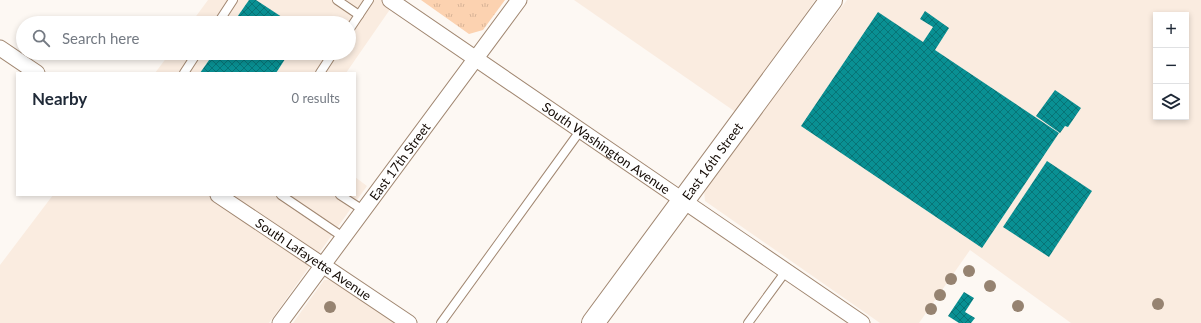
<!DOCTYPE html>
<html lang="en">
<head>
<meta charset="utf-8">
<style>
  :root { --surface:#fff; --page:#f6f6f7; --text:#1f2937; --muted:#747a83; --line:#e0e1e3 }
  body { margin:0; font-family:Lato,sans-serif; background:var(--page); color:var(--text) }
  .controls { position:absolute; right:12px; top:12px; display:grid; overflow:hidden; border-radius:0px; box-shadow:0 2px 6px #0003 }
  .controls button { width:36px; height:36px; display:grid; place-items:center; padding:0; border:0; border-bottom:1px solid var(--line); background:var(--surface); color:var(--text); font:20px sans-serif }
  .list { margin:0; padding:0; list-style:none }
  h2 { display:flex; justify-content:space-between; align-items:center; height:52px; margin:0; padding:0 16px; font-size:17px }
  h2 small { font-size:13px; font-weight:400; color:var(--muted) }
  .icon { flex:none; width:22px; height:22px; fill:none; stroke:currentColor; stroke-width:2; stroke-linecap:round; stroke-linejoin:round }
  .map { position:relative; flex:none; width:1201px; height:323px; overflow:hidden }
  .search { position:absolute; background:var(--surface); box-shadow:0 2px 6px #0003; left:16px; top:16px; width:340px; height:44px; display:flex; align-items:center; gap:10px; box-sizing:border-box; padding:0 14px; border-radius:22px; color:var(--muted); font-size:15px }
  .panel { position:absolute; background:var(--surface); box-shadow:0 2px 6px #0003; left:16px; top:72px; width:340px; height:124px; border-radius:0px }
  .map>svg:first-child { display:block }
  .built { fill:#faece0; fill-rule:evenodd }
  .grass { fill:url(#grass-tufts) }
  .building { fill:url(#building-cross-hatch) }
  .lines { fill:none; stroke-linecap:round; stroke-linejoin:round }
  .lane-casing { stroke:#a18771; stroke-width:10 }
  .street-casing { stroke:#a18771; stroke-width:17 }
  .secondary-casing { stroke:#a18771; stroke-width:24 }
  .lane { stroke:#fff; stroke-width:8 }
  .street { stroke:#fff; stroke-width:15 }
  .secondary { stroke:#fff; stroke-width:22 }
  .tree { fill:#968371 }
  .labels { text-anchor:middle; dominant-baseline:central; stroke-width:3.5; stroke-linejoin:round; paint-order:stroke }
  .street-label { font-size:13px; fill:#120903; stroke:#fff }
</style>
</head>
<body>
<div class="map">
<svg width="1201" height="323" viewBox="0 0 1201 323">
  <defs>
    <pattern id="grass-tufts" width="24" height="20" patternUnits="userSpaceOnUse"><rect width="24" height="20" fill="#fcd2b0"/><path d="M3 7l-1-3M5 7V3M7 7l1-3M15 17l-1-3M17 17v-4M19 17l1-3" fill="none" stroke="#d7b396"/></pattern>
    <pattern id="building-cross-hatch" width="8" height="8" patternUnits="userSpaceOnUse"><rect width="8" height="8" fill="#099093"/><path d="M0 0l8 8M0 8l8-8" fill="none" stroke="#087476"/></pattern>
  </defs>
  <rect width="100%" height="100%" fill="#fdf8f3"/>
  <g class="built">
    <polygon points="208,0 386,0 393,5 346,73 155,73 170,53 349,53 349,23 191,23"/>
    <polygon points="574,0 815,0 737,113"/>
    <path d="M847,0h354v323h-130l-101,-73 -51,73h-39l-175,-122 -1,-11zM1156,15h30v102h-30z"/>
    <polygon points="355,177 367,186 269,323 0,323 0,265 53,195 355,195"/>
    <polygon points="324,280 335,280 397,323 293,323"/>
  </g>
  <polygon class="grass" points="421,0 505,0 483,30 469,34"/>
  <g class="building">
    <polygon points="249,0 256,0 291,23 233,23"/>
    <polygon points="925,11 949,28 935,50 1059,133 982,248 801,126 878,12 923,42 933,27 920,19"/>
    <polygon points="214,53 289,53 276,73 200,73"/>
    <polygon points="1055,90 1081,108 1068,127 1065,126 1060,133 1036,116"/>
    <polygon points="1047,161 1092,191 1049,257 1003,227"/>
    <polygon points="964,292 974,298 965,312 975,318 971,323 959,323 948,316"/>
  </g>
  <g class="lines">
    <defs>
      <g id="lane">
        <polyline points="337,0 359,15"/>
        <polyline points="218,23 233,0"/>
        <polyline points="349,30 369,0"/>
        <polyline points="184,73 197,53"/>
        <polyline points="320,73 333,53"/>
        <polyline points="281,195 343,237"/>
        <polyline points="340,195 363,210"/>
        <polyline points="441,323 580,131"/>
        <polyline points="748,323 786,271"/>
      </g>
      <g id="street">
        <path id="s1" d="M390,0l472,323"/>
        <polyline points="0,48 37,73"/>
        <path id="s2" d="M218,195l191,128"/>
        <path id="s3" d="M280,323l239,-323"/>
      </g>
      <g id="secondary">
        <path id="s4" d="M593,323l238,-323"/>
      </g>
    </defs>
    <use href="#lane" class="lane-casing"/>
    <use href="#street" class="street-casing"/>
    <use href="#secondary" class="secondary-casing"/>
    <use href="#lane" class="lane"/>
    <use href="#street" class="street"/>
    <use href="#secondary" class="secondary"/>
  </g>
  <g class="tree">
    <circle cx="969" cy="271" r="6"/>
    <circle cx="951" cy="279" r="6"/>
    <circle cx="990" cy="286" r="6"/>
    <circle cx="940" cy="295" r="6"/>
    <circle cx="1158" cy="304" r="6"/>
    <circle cx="1018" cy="306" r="6"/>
    <circle cx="330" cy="307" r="6"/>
    <circle cx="931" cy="309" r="6"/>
  </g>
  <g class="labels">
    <g class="street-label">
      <text stroke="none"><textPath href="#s1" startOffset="262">South Washington Avenue</textPath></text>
      <text stroke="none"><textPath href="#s3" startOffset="201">East 17th Street</textPath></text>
      <text stroke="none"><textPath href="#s4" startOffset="201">East 16th Street</textPath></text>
      <text stroke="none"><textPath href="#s2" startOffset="115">South Lafayette Avenue</textPath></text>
    </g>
  </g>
</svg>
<div class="controls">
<button>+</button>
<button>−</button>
<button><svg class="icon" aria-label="layers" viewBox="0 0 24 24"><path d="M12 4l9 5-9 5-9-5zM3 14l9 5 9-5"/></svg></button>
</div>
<div class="search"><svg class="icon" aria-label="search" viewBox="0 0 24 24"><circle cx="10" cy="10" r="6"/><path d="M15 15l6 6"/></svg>Search here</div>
<section class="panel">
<h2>Nearby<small>0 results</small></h2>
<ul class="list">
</ul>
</section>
</div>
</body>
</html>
